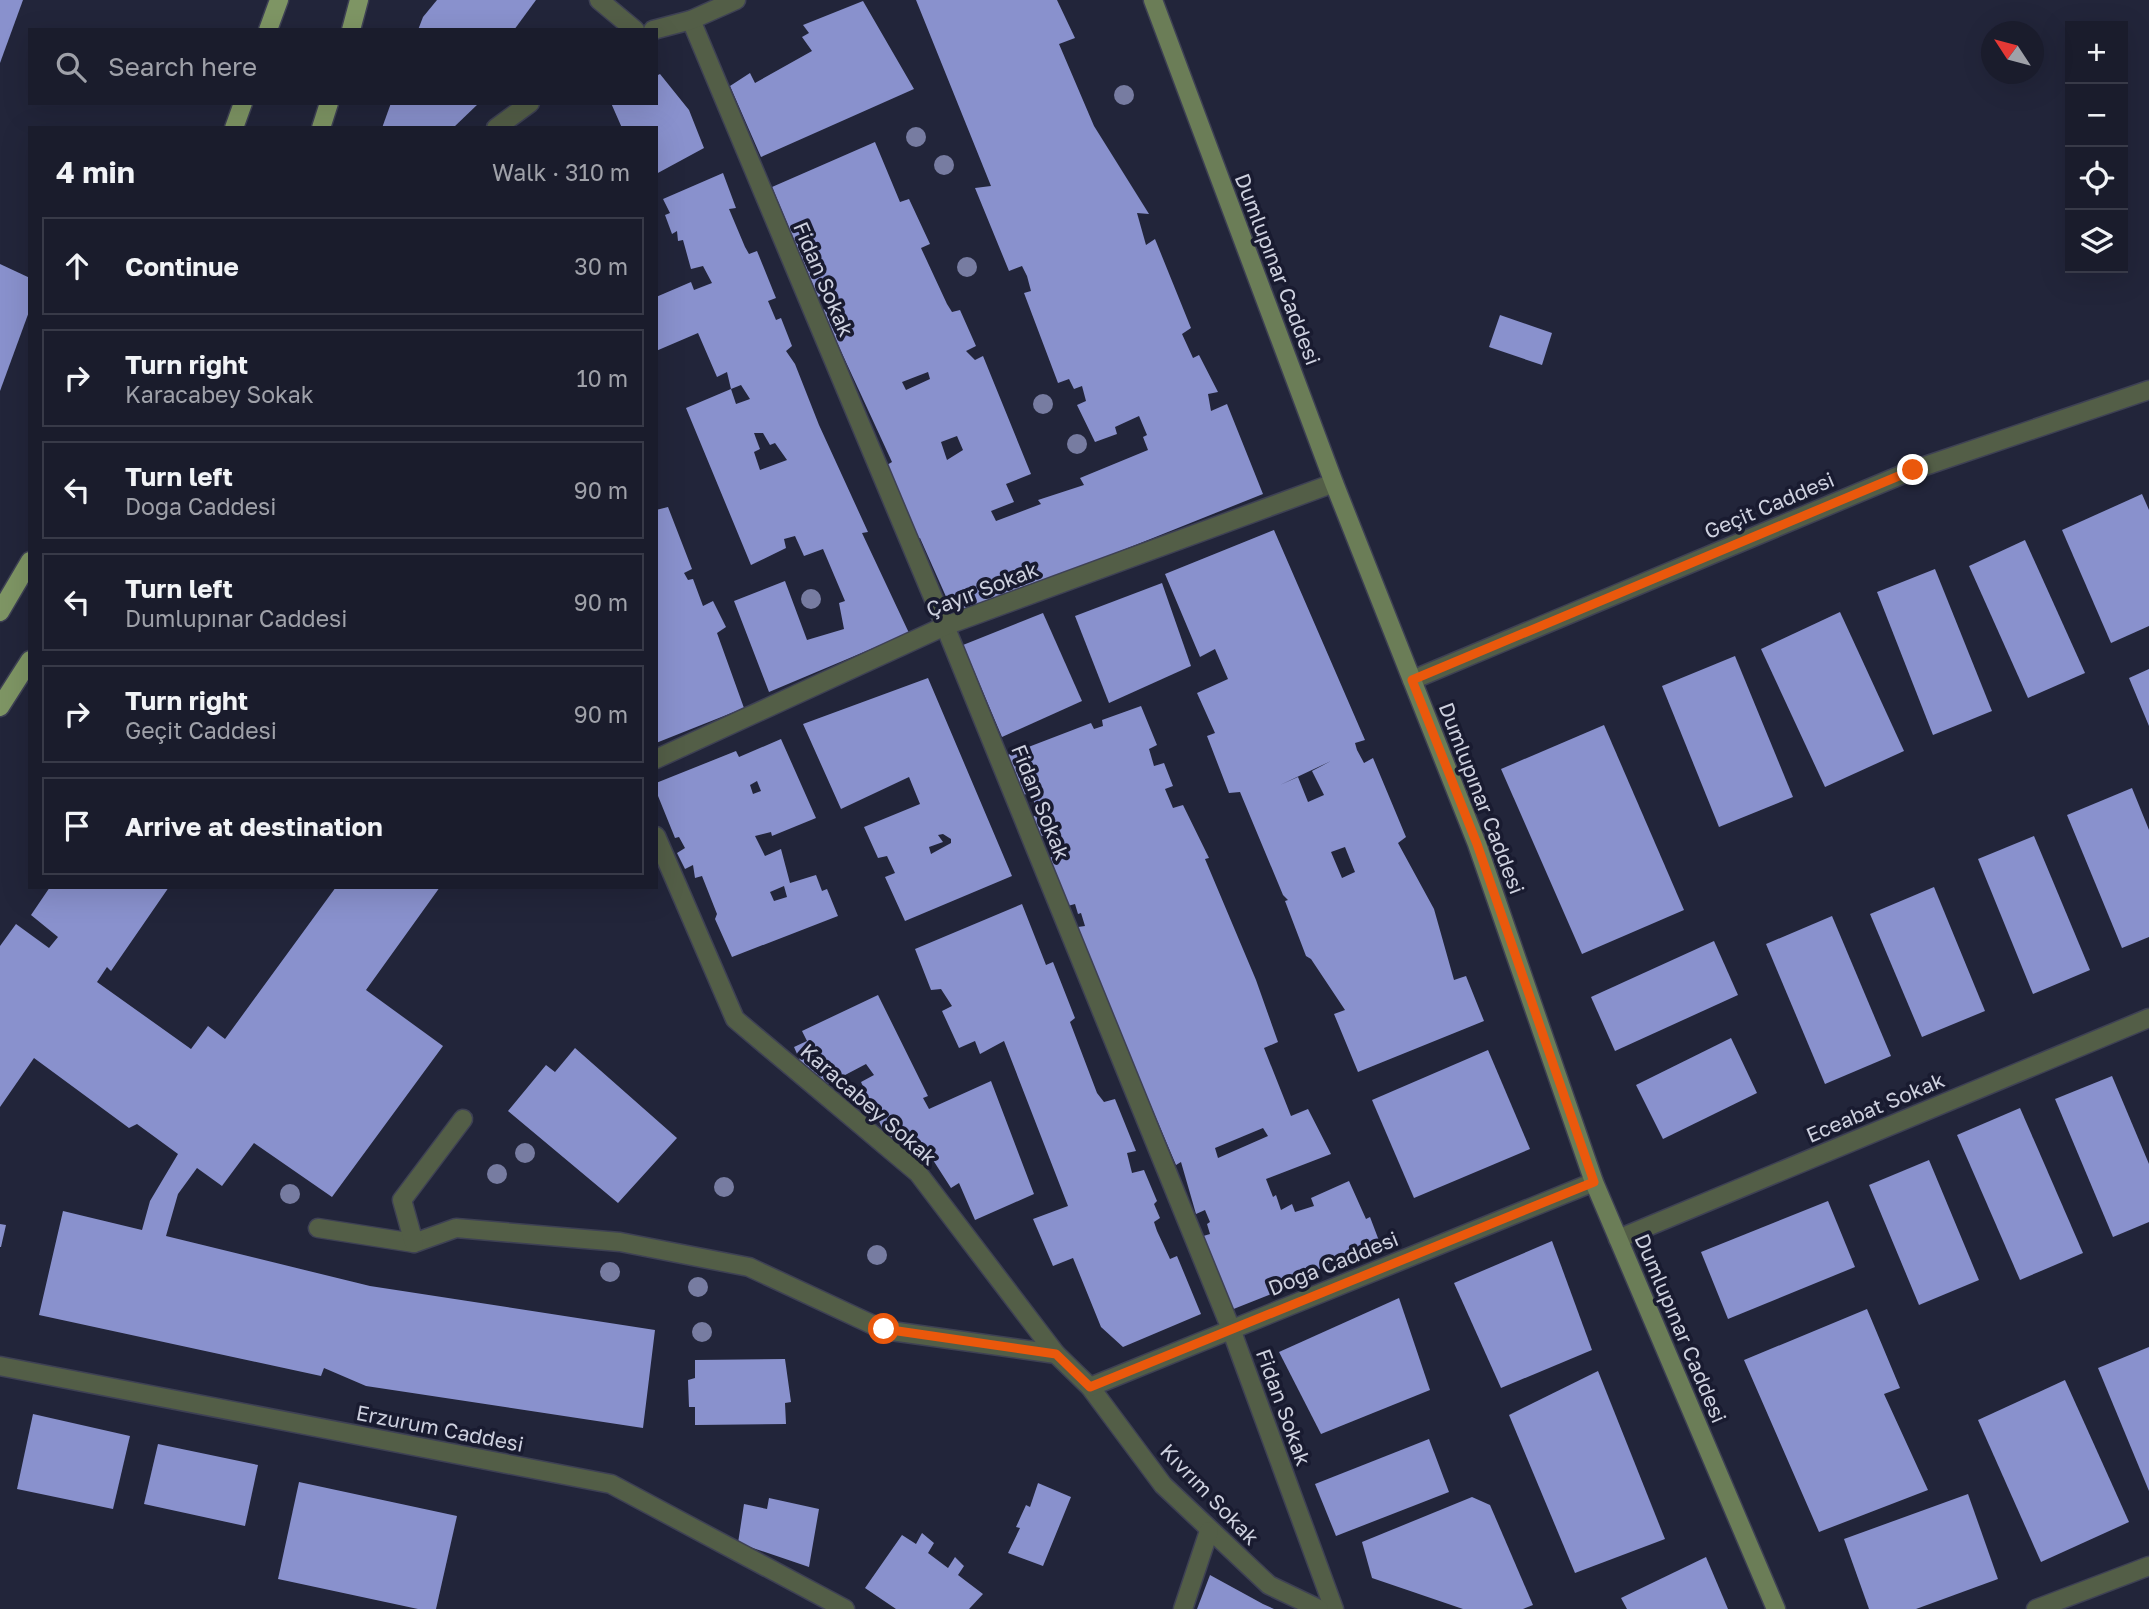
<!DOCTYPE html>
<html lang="en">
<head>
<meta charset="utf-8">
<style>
  :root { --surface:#1a1c2c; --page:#272938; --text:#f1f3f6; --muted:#9fa1a9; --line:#383a48 }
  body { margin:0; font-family:"Golos Text",sans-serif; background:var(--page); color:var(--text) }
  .controls { position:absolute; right:21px; top:21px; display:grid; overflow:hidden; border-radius:0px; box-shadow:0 7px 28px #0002 }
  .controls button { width:63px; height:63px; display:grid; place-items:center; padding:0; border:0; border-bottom:2px solid var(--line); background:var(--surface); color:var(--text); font:35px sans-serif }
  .compass { position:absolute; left:1981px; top:21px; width:63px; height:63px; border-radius:50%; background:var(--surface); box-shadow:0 7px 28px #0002; rotate:306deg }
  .stop { position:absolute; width:21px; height:21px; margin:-16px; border:5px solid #ea580c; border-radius:50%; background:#fff }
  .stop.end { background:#ea580c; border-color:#fff; box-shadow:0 2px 7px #0008 }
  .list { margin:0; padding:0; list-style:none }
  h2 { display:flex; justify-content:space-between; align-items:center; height:91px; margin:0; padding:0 28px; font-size:30px }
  h2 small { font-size:23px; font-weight:400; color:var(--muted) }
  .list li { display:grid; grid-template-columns:46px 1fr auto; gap:21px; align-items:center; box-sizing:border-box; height:98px; margin:0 14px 14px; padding:0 14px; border:2px solid var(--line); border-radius:0px }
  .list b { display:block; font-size:26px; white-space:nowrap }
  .list p { margin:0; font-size:23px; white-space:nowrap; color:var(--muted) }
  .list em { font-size:23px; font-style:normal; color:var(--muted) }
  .icon { flex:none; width:38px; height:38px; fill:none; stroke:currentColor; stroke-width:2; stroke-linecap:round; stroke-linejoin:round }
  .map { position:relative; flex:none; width:2149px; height:1609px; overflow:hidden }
  .search { position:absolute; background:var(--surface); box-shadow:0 7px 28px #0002; left:28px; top:28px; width:630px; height:77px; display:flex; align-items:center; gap:18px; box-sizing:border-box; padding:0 24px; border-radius:0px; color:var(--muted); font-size:26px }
  .panel { position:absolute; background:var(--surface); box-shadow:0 7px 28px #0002; left:28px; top:126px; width:630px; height:763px; border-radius:0px }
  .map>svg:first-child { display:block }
  .building { fill:#8991cd; fill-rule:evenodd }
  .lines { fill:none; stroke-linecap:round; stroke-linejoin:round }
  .service-casing { stroke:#3e4154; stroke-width:21 }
  .pedestrian-casing { stroke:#3e4154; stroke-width:21 }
  .minor-casing { stroke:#3e4154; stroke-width:21 }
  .secondary-casing { stroke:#3e4154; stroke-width:21 }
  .primary-casing { stroke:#3e4154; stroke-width:21 }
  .service { stroke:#535e47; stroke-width:18 }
  .pedestrian { stroke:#535e47; stroke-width:18 }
  .minor { stroke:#535e47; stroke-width:18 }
  .secondary { stroke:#6b7d57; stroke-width:18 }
  .primary { stroke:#7e9564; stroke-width:18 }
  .tree { fill:#777ca1 }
  .route { stroke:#ea580c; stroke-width:9 }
  .labels { text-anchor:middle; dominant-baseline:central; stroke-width:7; stroke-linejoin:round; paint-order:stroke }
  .street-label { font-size:21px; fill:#ced1df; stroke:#191b30 }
</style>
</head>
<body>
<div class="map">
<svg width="2149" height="1609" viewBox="0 0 2149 1609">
  <rect width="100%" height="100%" fill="#22253a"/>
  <g class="building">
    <polygon points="0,0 23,0 0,63"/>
    <polygon points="437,0 536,0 514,30 418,30 423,17"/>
    <path d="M916,0h141l18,38 -16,6 35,82 55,88 -12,-1 9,32 9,-6 36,89 -9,6 11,24 6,-3 19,37 -10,2 3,17 16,-7 36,90 -308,123 -35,-79 -4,1 -31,-73 7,-4 -70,-152 8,-2 -7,-13 -5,2 -46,-110 103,-45 25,60 9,-3 21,45 -9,4 26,56 5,8 8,-2 16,36 -10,5 9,9 8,-4 48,118 -25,10 8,18 -23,9 5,10 45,-17 -3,-4 46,-15 -4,-7 68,-28 -5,-13 4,-2 -8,-19 -24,11 2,7 -22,8 -18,-37 9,-4 -4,-15 -8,3 -5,-10 -11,4 -34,-90 7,-2 -4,-15 -5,-10 -13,5 -34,-83 16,-2zM928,372l2,7 -24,11 -4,-8zM957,436l6,14 -16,10 -6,-18z"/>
    <polygon points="863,1 914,89 761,157 730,86 750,73 755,83 812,51 802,37 809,33 803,25"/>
    <polygon points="660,74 689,110 704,148 656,174 656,128 622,128 611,103 656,103 656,76"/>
    <polygon points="391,103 479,103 453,128 382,128"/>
    <path d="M723,173l13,35 -7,1 16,38 4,7 8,-3 19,47 -8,3 8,19 5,-2 11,28 -6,5 9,13 24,61 49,107 -6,1 47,100 -140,59 -35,-91 51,-20 22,59 37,-11 -5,-26 6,-2 -22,-52 -19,7 -9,-20 -11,3 2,9 -35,17 -65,-157 45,-19 5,15 14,-5 -9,-14 -10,4 -4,-17 -10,5 -19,-44 -42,18v-54l35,-15 3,8 18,-7 -9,-17 -12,3 -8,-29 -5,1 -1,-10 -5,3 -7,-19 5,-2 -7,-14zM754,433h9l7,12 5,-2 12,17 -27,10 -6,-18 6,-3z"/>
    <polygon points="0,264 30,278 30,309 0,391"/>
    <polygon points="1500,315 1552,333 1542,365 1489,347"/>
    <polygon points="2142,494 2149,510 2149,626 2111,643 2062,530"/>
    <polygon points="668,507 692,569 684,573 688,580 693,579 703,606 713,601 726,627 717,633 744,708 656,743 656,510"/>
    <path d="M1274,530l91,210 -10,3 2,7 7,13 9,-5 33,79 -8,6 36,66 20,71 12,-4 18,45 -126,51 -24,-58 11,-4 -34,-51 -5,-3 -21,-55 3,-1 -5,-5 -43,-103 -11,1 -22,-57 8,-3 -18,-40 31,-14 -13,-30 -15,8 -35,-83zM1331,761l-19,10 12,24 -16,7 -10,-25 -18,8zM1345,847l10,25 -13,6 -11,-26z"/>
    <polygon points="2025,540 2085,673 2028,698 1969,566"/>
    <polygon points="1935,569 1992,711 1933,735 1877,592"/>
    <polygon points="1162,583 1191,666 1109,703 1075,616"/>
    <polygon points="1840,612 1904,751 1825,787 1761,649"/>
    <polygon points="1043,613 1082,701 1002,737 963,645"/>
    <polygon points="1735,656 1793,797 1719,827 1662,686"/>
    <polygon points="2149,669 2149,726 2129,678"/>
    <path d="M928,678l84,198 -107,45 -20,-44 10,-4 -8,-17 -9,2 -14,-31 56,-23 -11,-27 -68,32 -38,-85zM943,834l8,5v4l-20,11 -2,-7 14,-5 -5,-7z"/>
    <path d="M1141,706l16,39 -8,4 5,17 10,-3 9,23 -8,3 8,19 10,-3 26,53 -4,1 51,121 22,62 -14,6 27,68 17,-7 23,45 -65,25 7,18 3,-2 5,15 11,-6 3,8 19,-6 -3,-8 38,-17 17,38 4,-2 11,29 -27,12 -1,-6 -34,17 -10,1 3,8 -81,32 -31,-73 10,-3 -3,-10 3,-2 -5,-12 -9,4 -15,-52 -5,3 -79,-186 -19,-52 7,-1 -4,-13 -3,1 -3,-10 -11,3 -20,-46 11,-6 -7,-20 -8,1 -8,-19 6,-3 -7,-21 -13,3 -13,-40 86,-33 3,6 9,-3 -1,-6zM1263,1128l5,8 -50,22 -3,-10z"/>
    <polygon points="1604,725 1684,910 1582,954 1501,769"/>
    <path d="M781,739l35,79 -44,18 -1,-4 -16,4 10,20 16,-7 9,34 26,-8 6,16 5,-2 11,27 -106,41 -17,-38 2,-5 -15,-38 -7,2 -2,-13 -8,4 -8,-16 8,-5 -6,-11 -4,1 -19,-47v-8l80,-32 3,6zM757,781l4,10 -8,3 -3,-9zM784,886l3,11 -13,4 -4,-9z"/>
    <polygon points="2132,788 2149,830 2149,937 2122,948 2067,815"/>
    <polygon points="2034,836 2090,970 2033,994 1978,859"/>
    <polygon points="50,887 169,887 111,971 107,967 97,982 191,1049 208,1026 225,1039 336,887 440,887 366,990 443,1046 332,1197 254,1143 222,1186 197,1168 178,1194 166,1236 370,1286 655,1330 643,1428 366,1386 324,1368 321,1376 39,1315 63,1211 142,1230 150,1201 178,1154 137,1124 129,1128 34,1058 0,1107 0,946 16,924 49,948 58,937 31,915"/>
    <polygon points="1934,887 1985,1011 1922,1037 1870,914"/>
    <polygon points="1022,904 1046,965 1053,962 1075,1018 1070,1022 1097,1093 1104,1102 1115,1099 1136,1151 1127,1153 1132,1173 1144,1170 1157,1201 1154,1204 1160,1218 1154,1222 1157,1231 1170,1259 1177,1256 1201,1314 1123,1347 1101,1327 1073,1258 1053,1266 1033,1219 1068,1206 1004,1041 980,1054 975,1041 959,1048 942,1011 952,1006 941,989 931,990 915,949"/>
    <polygon points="1832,916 1891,1056 1825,1084 1766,944"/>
    <polygon points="1714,941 1738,995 1615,1051 1591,997"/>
    <polygon points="878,995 928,1096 923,1098 929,1109 991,1081 1034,1194 975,1220 959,1183 951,1188 933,1160 930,1149 922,1150 916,1136 896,1146 889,1143 861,1082 874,1075 866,1064 828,1084 801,1063 794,1047 807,1041 802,1031"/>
    <polygon points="1731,1038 1757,1093 1663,1139 1636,1085"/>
    <polygon points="575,1048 677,1138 618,1203 508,1111 546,1065 555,1072"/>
    <polygon points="1488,1050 1530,1149 1414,1198 1372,1100"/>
    <polygon points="2112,1076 2149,1164 2149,1222 2113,1237 2055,1099"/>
    <polygon points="2020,1108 2083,1253 2020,1280 1957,1135"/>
    <polygon points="1929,1160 1979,1280 1919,1305 1869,1185"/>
    <polygon points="1828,1201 1855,1267 1728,1319 1701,1252"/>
    <polygon points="0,1224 6,1225 1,1247 0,1247"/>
    <polygon points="1552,1241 1592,1350 1501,1388 1454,1283"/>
    <polygon points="1399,1298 1430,1390 1321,1434 1279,1352"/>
    <polygon points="1867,1309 1900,1388 1884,1394 1928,1490 1819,1532 1744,1360"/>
    <polygon points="2149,1347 2149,1491 2098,1368"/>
    <polygon points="785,1359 791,1402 785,1403 786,1424 695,1425 695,1407 689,1407 688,1380 695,1378 695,1360"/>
    <polygon points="1598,1371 1665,1539 1575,1573 1509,1415"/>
    <polygon points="2065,1380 2129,1522 2041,1562 1978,1420"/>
    <polygon points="33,1414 130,1436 113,1509 17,1489"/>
    <polygon points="1429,1439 1449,1492 1336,1536 1315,1484"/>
    <polygon points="158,1444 258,1465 245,1526 144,1504"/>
    <polygon points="299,1482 457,1516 436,1609 418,1609 278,1579"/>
    <polygon points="1038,1483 1071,1497 1043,1566 1008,1553 1020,1528 1016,1527 1026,1505 1030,1507"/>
    <polygon points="1968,1494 1998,1579 1916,1609 1869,1609 1844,1539"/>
    <polygon points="1472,1497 1490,1505 1533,1605 1523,1609 1463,1609 1372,1578 1362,1542"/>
    <polygon points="769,1498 819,1509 809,1567 738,1543 744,1504 767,1509"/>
    <polygon points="922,1533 934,1543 928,1553 948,1568 955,1557 964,1566 958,1575 983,1594 969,1609 896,1609 865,1588 902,1535 916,1544"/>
    <polygon points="1706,1557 1728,1609 1627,1609 1621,1598"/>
    <polygon points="1210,1575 1263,1604 1274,1609 1197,1609"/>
  </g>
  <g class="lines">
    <defs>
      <g id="service">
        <polyline points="318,1228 414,1243 456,1228 620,1242 749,1267 884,1330 1056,1354"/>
        <polyline points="414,1243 402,1200 463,1119"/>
      </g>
      <polyline id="pedestrian" points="599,0 635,30"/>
      <g id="minor">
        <polyline points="691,20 945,626 1231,1329 1334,1609"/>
        <polyline points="653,30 691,20 736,0"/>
        <polyline points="496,128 530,103"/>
        <polyline points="1412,680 1913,470 2149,390"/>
        <polyline points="656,759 945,626 1334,483"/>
        <polyline points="656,836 735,1019 918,1173 1056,1354 1090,1387 1163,1485 1269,1585 1319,1609"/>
        <polyline points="1618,1239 2149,1018"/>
        <polyline points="0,1366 611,1484 845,1609"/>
        <polyline points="1090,1387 1594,1182"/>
        <polyline points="1183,1609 1209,1531"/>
        <polyline points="2036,1609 2149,1566"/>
      </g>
      <polyline id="secondary" points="1153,0 1334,483 1477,844 1594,1182 1776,1609"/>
      <g id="primary">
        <polyline points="268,30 279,0"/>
        <polyline points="351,30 359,0"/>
        <polyline points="234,128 243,103"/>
        <polyline points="321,128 329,103"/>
        <polyline points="0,612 30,561"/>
        <polyline points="0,707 30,660"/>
      </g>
    </defs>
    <use href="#service" class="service-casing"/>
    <use href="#pedestrian" class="pedestrian-casing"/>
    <use href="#minor" class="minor-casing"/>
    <use href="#secondary" class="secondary-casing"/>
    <use href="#primary" class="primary-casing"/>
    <use href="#service" class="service"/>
    <use href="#pedestrian" class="pedestrian"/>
    <use href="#minor" class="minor"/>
    <use href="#secondary" class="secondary"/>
    <use href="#primary" class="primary"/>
  </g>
  <g class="tree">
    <circle cx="1124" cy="95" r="10"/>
    <circle cx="916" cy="137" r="10"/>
    <circle cx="944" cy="165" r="10"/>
    <circle cx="967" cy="267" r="10"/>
    <circle cx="1043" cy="404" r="10"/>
    <circle cx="1077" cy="444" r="10"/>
    <circle cx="811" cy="599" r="10"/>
    <circle cx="525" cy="1153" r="10"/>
    <circle cx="497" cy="1174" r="10"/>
    <circle cx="724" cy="1187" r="10"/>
    <circle cx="290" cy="1194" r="10"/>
    <circle cx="877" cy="1255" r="10"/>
    <circle cx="610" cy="1272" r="10"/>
    <circle cx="698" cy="1287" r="10"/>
    <circle cx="702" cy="1332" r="10"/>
  </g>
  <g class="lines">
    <polyline class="route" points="884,1329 1056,1354 1090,1387 1594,1182 1477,844 1412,680 1913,470"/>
  </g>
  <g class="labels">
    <g class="street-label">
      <text transform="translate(1278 269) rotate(69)">Dumlupınar Caddesi</text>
      <text transform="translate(824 279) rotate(67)">Fidan Sokak</text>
      <text transform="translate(1769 505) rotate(-23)">Geçit Caddesi</text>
      <text transform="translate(982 589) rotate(-21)">Çayır Sokak</text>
      <text transform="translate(1482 798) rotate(69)">Dumlupınar Caddesi</text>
      <text transform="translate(1041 802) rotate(68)">Fidan Sokak</text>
      <text transform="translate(869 1104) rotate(41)">Karacabey Sokak</text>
      <text transform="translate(1875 1107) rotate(-23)">Eceabat Sokak</text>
      <text transform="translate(1333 1263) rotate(-22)">Doğa Caddesi</text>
      <text transform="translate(1681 1328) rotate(67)">Dumlupınar Caddesi</text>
      <text transform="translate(1284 1407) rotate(70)">Fidan Sokak</text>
      <text transform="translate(440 1428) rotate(11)">Erzurum Caddesi</text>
      <text transform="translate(1210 1494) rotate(46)">Kıvrım Sokak</text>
    </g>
  </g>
</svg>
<div class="controls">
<button>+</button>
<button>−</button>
<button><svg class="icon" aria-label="locate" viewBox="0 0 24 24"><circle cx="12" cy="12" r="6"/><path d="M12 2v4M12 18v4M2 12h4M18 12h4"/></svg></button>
<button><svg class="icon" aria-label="layers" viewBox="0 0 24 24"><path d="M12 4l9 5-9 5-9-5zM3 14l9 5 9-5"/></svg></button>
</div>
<svg class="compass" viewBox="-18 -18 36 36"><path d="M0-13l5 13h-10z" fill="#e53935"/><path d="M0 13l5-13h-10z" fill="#9fa1a9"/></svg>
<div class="stop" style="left:884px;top:1329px"></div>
<div class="stop end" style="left:1913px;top:470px"></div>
<div class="search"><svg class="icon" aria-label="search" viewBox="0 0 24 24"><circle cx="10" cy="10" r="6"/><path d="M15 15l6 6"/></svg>Search here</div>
<section class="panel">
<h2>4 min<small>Walk · 310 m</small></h2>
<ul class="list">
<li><svg class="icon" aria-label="ahead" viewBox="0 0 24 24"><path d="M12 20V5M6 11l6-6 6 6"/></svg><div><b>Continue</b></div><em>30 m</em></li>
<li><svg class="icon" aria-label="right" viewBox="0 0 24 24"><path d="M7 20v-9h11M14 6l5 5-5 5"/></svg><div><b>Turn right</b><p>Karacabey Sokak</p></div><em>10 m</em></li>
<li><svg class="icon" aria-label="left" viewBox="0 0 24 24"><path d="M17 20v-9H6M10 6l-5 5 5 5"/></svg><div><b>Turn left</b><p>Doğa Caddesi</p></div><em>90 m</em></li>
<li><svg class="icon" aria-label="left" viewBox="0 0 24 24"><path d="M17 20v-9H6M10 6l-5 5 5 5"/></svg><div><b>Turn left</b><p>Dumlupınar Caddesi</p></div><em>90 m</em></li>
<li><svg class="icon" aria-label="right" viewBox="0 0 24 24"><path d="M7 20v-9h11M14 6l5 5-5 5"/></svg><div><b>Turn right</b><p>Geçit Caddesi</p></div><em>90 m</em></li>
<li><svg class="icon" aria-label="arrive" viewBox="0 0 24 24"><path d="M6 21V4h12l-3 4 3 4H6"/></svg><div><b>Arrive at destination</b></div></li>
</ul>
</section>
</div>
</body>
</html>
